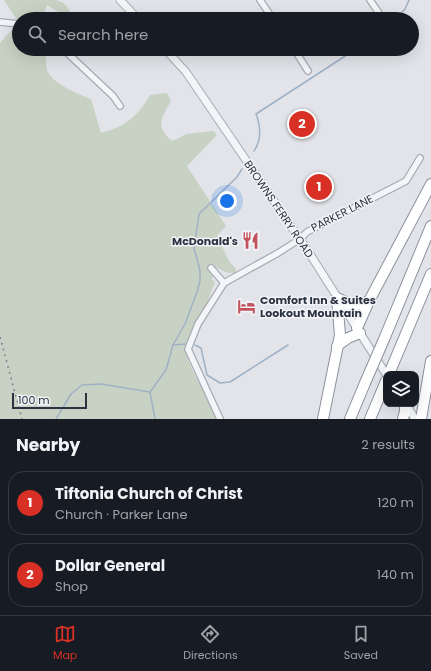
<!DOCTYPE html>
<html lang="en">
<head>
<meta charset="utf-8">
<style>
  :root { --surface:#171b24; --page:#20242c; --text:#f1f3f6; --muted:#9ea1a6; --line:#363941; --accent:#d93025 }
  body { margin:0; font-family:Poppins,sans-serif; background:var(--page); color:var(--text) }
  .controls { position:absolute; right:12px; bottom:12px; display:grid; overflow:hidden; border-radius:8px; box-shadow:0 4px 16px #0002 }
  .controls button { width:36px; height:36px; display:grid; place-items:center; padding:0; border:0; border-bottom:1px solid var(--line); background:var(--surface); color:var(--text); font:20px sans-serif }
  .scale { position:absolute; left:12px; bottom:10px; width:75px; box-sizing:border-box; padding-left:4px; border:2px solid #2b3240; border-top:0; font-size:11px; line-height:14px; white-space:nowrap; color:#2b3240; -webkit-text-stroke:3px #f1f3f7; paint-order:stroke }
  .you { position:absolute; left:227px; top:201px; width:14px; height:14px; margin:-10px; border:3px solid #fff; border-radius:50%; background:#1a73e8; box-shadow:0 0 0 6px #1a73e833 }
  .badge { display:grid; place-items:center; width:26px; height:26px; border-radius:50%; background:var(--accent); color:#fff; font-size:13px; font-weight:700 }
  .pin { position:absolute; translate:-50% -50%; border:2px solid #fff; box-shadow:0 1px 4px #0006 }
  .list { margin:0; padding:0; list-style:none }
  h2 { display:flex; justify-content:space-between; align-items:center; height:52px; margin:0; padding:0 16px; font-size:17px }
  h2 small { font-size:13px; font-weight:400; color:var(--muted) }
  .list li { display:grid; grid-template-columns:26px 1fr auto; gap:12px; align-items:center; box-sizing:border-box; height:64px; margin:0 8px 8px; padding:0 8px; border:1px solid var(--line); border-radius:16px }
  .list b { display:block; font-size:15px; white-space:nowrap }
  .list p { margin:0; font-size:13px; white-space:nowrap; color:var(--muted) }
  .list em { font-size:13px; font-style:normal; color:var(--muted) }
  .icon { flex:none; width:22px; height:22px; fill:none; stroke:currentColor; stroke-width:2; stroke-linecap:round; stroke-linejoin:round }
  .map { position:relative; flex:none; width:431px; height:419px; overflow:hidden }
  .search { position:absolute; background:var(--surface); box-shadow:0 4px 16px #0002; left:12px; right:12px; top:12px; height:44px; display:flex; align-items:center; gap:10px; box-sizing:border-box; padding:0 14px; border-radius:22px; color:var(--muted); font-size:15px }
  .sheet { height:196px; background:var(--surface) }
  nav { display:flex; justify-content:space-around; align-items:center; box-sizing:border-box; height:56px; border-top:1px solid var(--line); background:var(--surface); font-size:11px; color:var(--muted) }
  nav a { display:grid; justify-items:center; gap:2px }
  nav .on { color:var(--accent) }
  .map>svg:first-child { display:block }
  .green { fill:#c7d2c4 }
  .lines { fill:none; stroke-linecap:round; stroke-linejoin:round }
  .stream { stroke:#a0b1c6; stroke-width:1.5 }
  .minor-casing { stroke:#a7abb3; stroke-width:8 }
  .tertiary-casing { stroke:#a7abb3; stroke-width:9 }
  .motorway-casing { stroke:#8a919f; stroke-width:12 }
  .minor { stroke:#f4f5f8; stroke-width:5.5 }
  .tertiary { stroke:#f4f5f8; stroke-width:7 }
  .motorway { stroke:#fff; stroke-width:10 }
  .rail { stroke:#7d8491; stroke-width:1.5; stroke-dasharray:2 4; stroke-linecap:butt }
  .motorway-bridge-casing { stroke:#8a919f; stroke-width:12; stroke-linecap:butt }
  .motorway-bridge { stroke:#fff; stroke-width:10 }
  .labels { text-anchor:middle; dominant-baseline:central; stroke-width:3; stroke-linejoin:round; paint-order:stroke }
  .street-label { font-size:11px; fill:#2b3240; stroke:#f1f3f7 }
  .poi-label { font-size:11px; font-weight:bold; fill:#2b3240; stroke:#f1f3f7; text-anchor:end }
</style>
</head>
<body>
<div class="map">
<svg width="431" height="419" viewBox="0 0 431 419">
  <rect width="100%" height="100%" fill="#e2e4e9"/>
  <g class="green">
    <polygon points="4,0 56,0 64,3 71,13 68,18 47,5 44,13 17,20"/>
    <path d="M15,26l4,2v21h24c5,6 2,14 4,21 5,14 32,24 44,29l10,34c24,-6 37,-17 49,-38l17,-2 4,8c-10,18 -16,25 1,40l15,-7 26,-3 4,4 -30,31 39,60 -9,10 12,25 7,8v4h-8l-13,-6 -3,12 3,4c-5,9 -6,17 -11,26 -6,12 -17,26 -18,39 -1,17 27,58 37,71h-223v-376z"/>
  </g>
  <g class="lines">
    <g class="stream">
      <polyline points="396,19 405,9 409,0"/>
      <path d="M254,151c8,-12 7,-24 2,-37l100,-65"/>
      <polyline points="173,345 185,344"/>
      <polyline points="195,345 201,348 207,375 220,383 230,382 288,345"/>
      <polyline points="56,419 71,394 82,385 101,384 150,392"/>
      <polyline points="155,419 150,392 166,370 173,345 185,324 197,292 200,281 200,270 194,248 199,214 237,177 242,169"/>
    </g>
    <defs>
      <g id="minor">
        <polyline points="260,0 273,19"/>
        <polyline points="370,0 383,19"/>
        <polyline points="0,22 19,24"/>
        <polyline points="63,49 113,96 120,106"/>
        <polyline points="294,49 308,71"/>
        <polyline points="211,268 224,283"/>
        <polyline points="220,419 188,349 198,324 224,283 278,253 300,239 307,232 406,181 420,158"/>
      </g>
      <g id="tertiary">
        <polyline points="120,0 138,19"/>
        <polyline points="165,49 186,72 308,251 386,374"/>
        <polyline points="406,404 415,419"/>
      </g>
      <g id="motorway">
        <polyline points="337,298 354,306 369,301 431,184"/>
        <polyline points="357,328 369,301"/>
        <polyline points="385,337 431,226"/>
        <polyline points="337,346 348,338 360,333"/>
        <polyline points="389,374 431,274"/>
        <polyline points="323,419 340,335 337,298"/>
        <polyline points="350,419 365,383"/>
        <polyline points="370,419 386,381"/>
        <polyline points="403,419 405,411 405,404"/>
        <polyline points="421,419 431,361"/>
      </g>
    </defs>
    <use href="#minor" class="minor-casing"/>
    <use href="#tertiary" class="tertiary-casing"/>
    <use href="#motorway" class="motorway-casing"/>
    <use href="#minor" class="minor"/>
    <use href="#tertiary" class="tertiary"/>
    <use href="#motorway" class="motorway"/>
    <polyline class="rail" points="0,337 22,419"/>
    <defs>
      <polyline id="motorway-bridge" points="365,383 385,337"/>
    </defs>
    <use href="#motorway-bridge" class="motorway-bridge-casing"/>
    <use href="#motorway-bridge" class="motorway-bridge"/>
  </g>
  <defs>
    <symbol id="restaurant-bare" viewBox="-9 -9 18 18"><path d="M-5-6h1v4h1v-4h1v4h1v-4h1v5L-1.5 .5V6h-2V.5L-5-1ZM5-6V6H3V1.5H1.5Q1.5-4 5-6Z" fill="#c3525d" stroke="#f1f3f7" stroke-width="2.5" paint-order="stroke"/></symbol>
    <symbol id="hotel-bare" viewBox="-9 -9 18 18"><path d="M-6-4.5h1.5V1H6V5H4.5V3h-9V5H-6ZM-4 0a1.8 1.8 0 1 1 3.6 0ZM.5 0V-2.5h3Q6-2.5 6 0Z" fill="#c3525d" stroke="#f1f3f7" stroke-width="2.5" paint-order="stroke"/></symbol>
  </defs>
  <g fill-rule="evenodd">
    <use href="#restaurant-bare" x="238" y="228" width="25" height="25"/>
    <use href="#hotel-bare" x="234" y="294" width="25" height="25"/>
  </g>
  <g class="labels">
    <g class="street-label">
      <text transform="translate(279 209) rotate(56)">BROWNS FERRY ROAD</text>
      <text transform="translate(342 213) rotate(-27)">PARKER LANE</text>
    </g>
    <g class="poi-label">
      <text x="238" y="241">McDonald's</text>
      <text x="260" y="300" text-anchor="start">Comfort Inn &amp; Suites<tspan x="260" dy="13">Lookout Mountain</tspan></text>
    </g>
  </g>
</svg>
<div class="controls">
<button><svg class="icon" aria-label="layers" viewBox="0 0 24 24"><path d="M12 4l9 5-9 5-9-5zM3 14l9 5 9-5"/></svg></button>
</div>
<div class="scale">100 m</div>
<div class="you"></div>
<div class="pin badge" style="left:319px;top:187px">1</div>
<div class="pin badge" style="left:302px;top:124px">2</div>
<div class="search"><svg class="icon" aria-label="search" viewBox="0 0 24 24"><circle cx="10" cy="10" r="6"/><path d="M15 15l6 6"/></svg>Search here</div>
</div>
<section class="sheet">
<h2>Nearby<small>2 results</small></h2>
<ul class="list">
<li><span class="badge">1</span><div><b>Tiftonia Church of Christ</b><p>Church · Parker Lane</p></div><em>120 m</em></li>
<li><span class="badge">2</span><div><b>Dollar General</b><p>Shop</p></div><em>140 m</em></li>
</ul>
</section>
<nav>
<a class="on"><svg class="icon" aria-label="map" viewBox="0 0 24 24"><path d="M3 6l6-2 6 2 6-2v14l-6 2-6-2-6 2zM9 4v14M15 6v14"/></svg>Map</a>
<a><svg class="icon" aria-label="directions" viewBox="0 0 24 24"><path d="M12 3l9 9-9 9-9-9zM9 14v-3h6M13 9l2 2-2 2"/></svg>Directions</a>
<a><svg class="icon" aria-label="saved" viewBox="0 0 24 24"><path d="M7 4h10v16l-5-4-5 4z"/></svg>Saved</a>
</nav>
</body>
</html>
